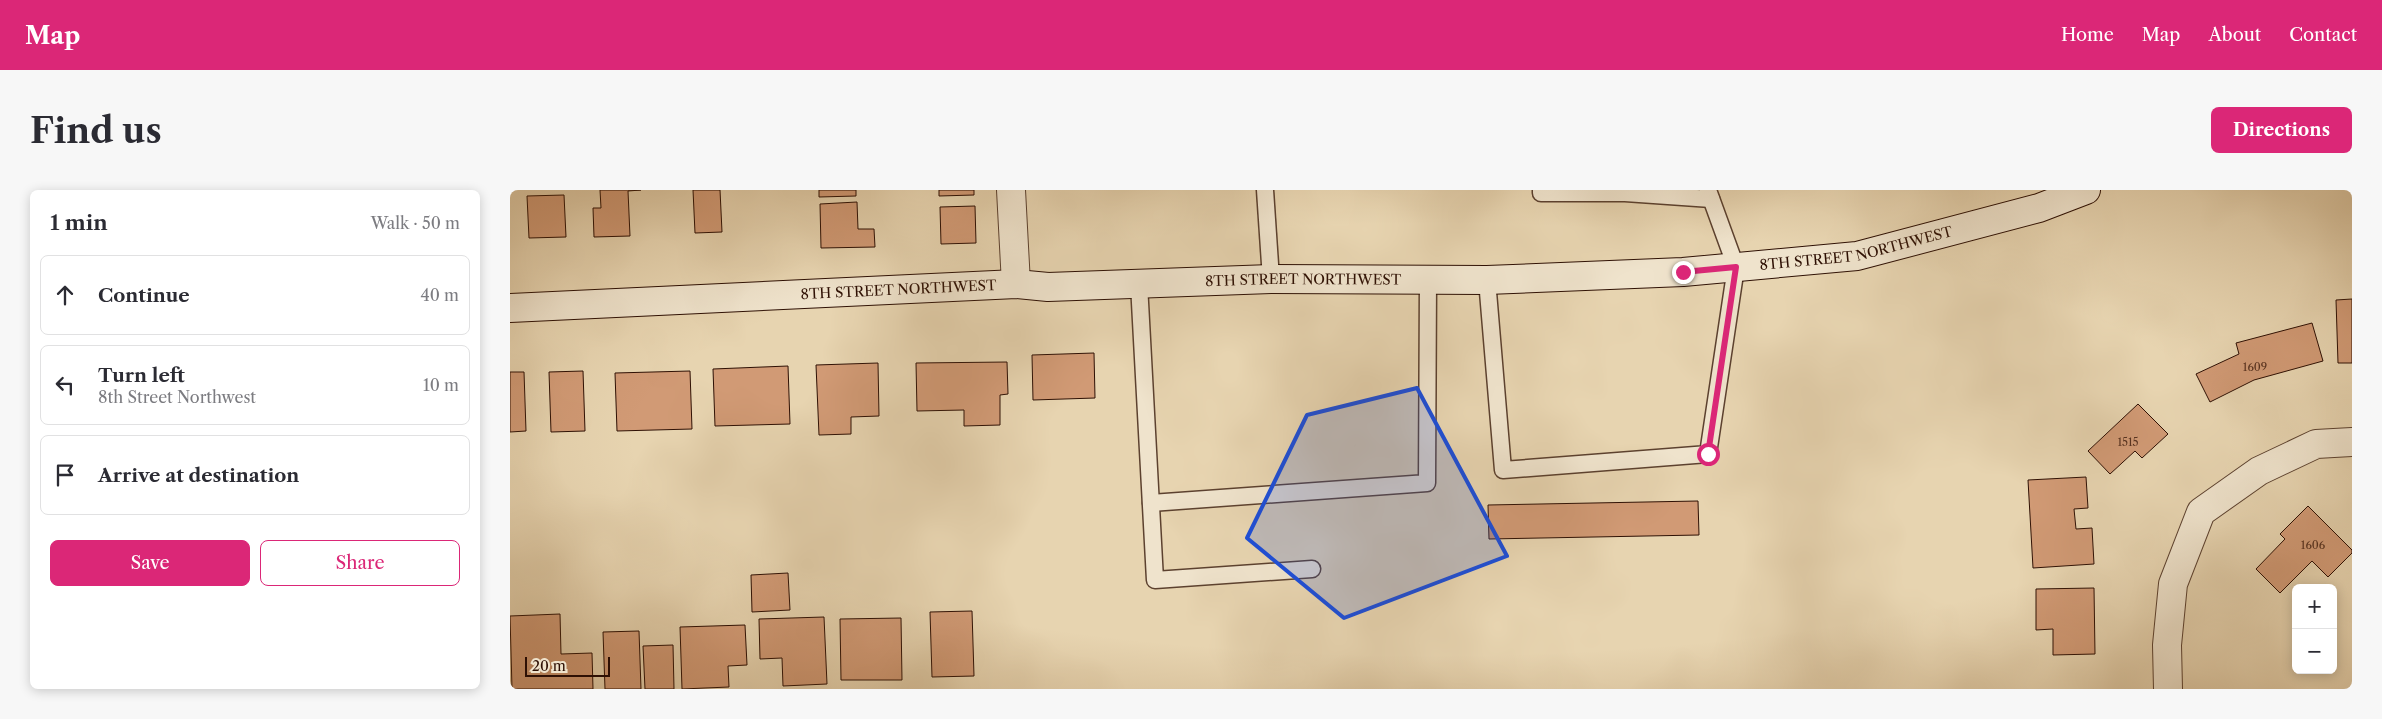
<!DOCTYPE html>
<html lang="en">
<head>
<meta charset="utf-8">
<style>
  :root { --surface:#fff; --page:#f7f7f7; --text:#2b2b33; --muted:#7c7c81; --line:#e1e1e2; --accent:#db2777 }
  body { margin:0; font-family:"Libre Caslon Text",serif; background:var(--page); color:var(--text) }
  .controls { position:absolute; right:15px; bottom:15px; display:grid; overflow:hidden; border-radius:8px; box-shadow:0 2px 12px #0003 }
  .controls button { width:45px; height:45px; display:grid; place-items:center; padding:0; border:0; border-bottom:1px solid var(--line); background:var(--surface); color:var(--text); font:25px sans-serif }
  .scale { position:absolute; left:15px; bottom:12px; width:85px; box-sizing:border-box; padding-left:5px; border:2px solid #2e1004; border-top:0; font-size:14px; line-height:18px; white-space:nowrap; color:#2e1004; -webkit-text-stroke:4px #efe3cc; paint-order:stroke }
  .stop { position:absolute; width:15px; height:15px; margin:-11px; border:4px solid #db2777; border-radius:50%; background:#fff }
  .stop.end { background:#db2777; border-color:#fff; box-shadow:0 1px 5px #0008 }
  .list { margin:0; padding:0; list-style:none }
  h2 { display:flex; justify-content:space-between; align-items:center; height:65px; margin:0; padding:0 20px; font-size:21px }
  h2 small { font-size:16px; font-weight:400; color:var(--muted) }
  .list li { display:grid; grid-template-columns:32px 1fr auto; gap:15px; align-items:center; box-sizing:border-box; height:80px; margin:0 10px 10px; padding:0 10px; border:1px solid var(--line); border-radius:8px }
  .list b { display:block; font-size:19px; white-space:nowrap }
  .list p { margin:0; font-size:16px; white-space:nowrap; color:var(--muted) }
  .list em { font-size:16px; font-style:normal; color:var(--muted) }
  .actions { display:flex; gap:10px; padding:15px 20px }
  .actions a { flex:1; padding:11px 0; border:1px solid var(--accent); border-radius:8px; text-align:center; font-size:18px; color:var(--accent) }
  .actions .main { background:var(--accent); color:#fff }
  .icon { flex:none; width:28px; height:28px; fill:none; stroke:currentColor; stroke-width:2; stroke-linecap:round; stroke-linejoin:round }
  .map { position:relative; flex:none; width:1842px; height:499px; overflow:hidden; border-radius:8px }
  header { display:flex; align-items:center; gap:30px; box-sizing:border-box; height:70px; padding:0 25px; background:var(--accent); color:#fff }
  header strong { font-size:24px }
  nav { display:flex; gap:28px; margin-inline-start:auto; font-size:18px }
  .intro { display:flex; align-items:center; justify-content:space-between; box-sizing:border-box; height:120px; padding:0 30px }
  h1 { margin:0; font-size:35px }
  .button { padding:12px 22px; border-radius:8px; background:var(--accent); color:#fff; font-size:18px; font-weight:700 }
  main { display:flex; gap:30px; padding:0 30px }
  aside { flex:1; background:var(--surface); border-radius:8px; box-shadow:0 2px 12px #0003 }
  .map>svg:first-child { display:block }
  .building { fill:#d19a75; stroke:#2e1004 }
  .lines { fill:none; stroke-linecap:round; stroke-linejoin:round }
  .lane-casing { stroke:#5c412f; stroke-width:19 }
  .street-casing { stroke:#5c412f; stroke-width:30 }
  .secondary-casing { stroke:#2e1004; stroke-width:30 }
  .lane { stroke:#efe3cc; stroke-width:16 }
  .street { stroke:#efe3cc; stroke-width:28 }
  .secondary { stroke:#efe3cc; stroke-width:28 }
  .route { stroke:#db2777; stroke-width:6 }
  .marked { fill:#1d4ed8; fill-opacity:0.2; stroke:#1d4ed8; stroke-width:4; stroke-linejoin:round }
  .labels { text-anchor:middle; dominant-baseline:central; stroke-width:4.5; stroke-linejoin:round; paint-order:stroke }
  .number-label { font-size:11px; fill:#573220 }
  .street-label { font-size:14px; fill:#2e1004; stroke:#efe3cc }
</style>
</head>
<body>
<header>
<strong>Map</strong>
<nav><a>Home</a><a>Map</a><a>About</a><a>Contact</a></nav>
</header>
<div class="intro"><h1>Find us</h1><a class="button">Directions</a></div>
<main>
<aside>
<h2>1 min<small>Walk · 50 m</small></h2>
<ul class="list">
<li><svg class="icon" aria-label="ahead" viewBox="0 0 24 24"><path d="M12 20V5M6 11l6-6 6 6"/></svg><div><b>Continue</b></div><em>40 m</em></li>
<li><svg class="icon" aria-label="left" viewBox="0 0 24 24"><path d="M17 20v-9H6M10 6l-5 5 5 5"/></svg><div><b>Turn left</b><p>8th Street Northwest</p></div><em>10 m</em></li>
<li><svg class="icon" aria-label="arrive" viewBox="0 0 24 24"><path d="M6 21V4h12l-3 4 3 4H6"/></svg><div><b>Arrive at destination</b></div></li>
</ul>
<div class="actions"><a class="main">Save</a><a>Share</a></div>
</aside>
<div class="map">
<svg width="1842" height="499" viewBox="0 0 1842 499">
  <rect width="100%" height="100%" fill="#e7d4b0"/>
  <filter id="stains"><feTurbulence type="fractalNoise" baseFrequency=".004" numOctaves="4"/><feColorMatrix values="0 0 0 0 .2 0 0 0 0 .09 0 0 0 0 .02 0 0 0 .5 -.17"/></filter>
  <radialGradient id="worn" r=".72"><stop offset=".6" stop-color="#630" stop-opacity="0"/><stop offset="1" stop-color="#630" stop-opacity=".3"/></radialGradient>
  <g class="building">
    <polygon points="90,0 131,0 118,1 120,46 84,47 83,18 91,18"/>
    <polygon points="183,0 210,0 212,42 185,43"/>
    <polygon points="309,0 346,0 346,6 309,7"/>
    <polygon points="429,0 464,0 464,5 429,6"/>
    <polygon points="54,5 56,47 19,48 17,6"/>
    <polygon points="347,12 348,39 364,39 365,57 311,58 310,14"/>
    <polygon points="465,16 466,53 431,54 430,17"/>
    <polygon points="1842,109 1842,173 1828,173 1826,110"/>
    <polygon points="1802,133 1813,171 1744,190 1700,212 1686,184 1729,164 1726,153"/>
    <polygon points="584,163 585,208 523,210 522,165"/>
    <polygon points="497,172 498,204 490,205 490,235 454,236 454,220 407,221 406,173"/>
    <polygon points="368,173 369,226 341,227 341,244 309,245 306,175"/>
    <polygon points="278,176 280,234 205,236 203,179"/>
    <polygon points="73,181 75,241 41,242 39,182"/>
    <polygon points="180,181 182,239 107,241 105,183"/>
    <polygon points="0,182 14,182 16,241 0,242"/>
    <polygon points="1628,214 1658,244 1632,268 1625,261 1600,284 1578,261"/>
    <polygon points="1576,287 1578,318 1564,319 1566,339 1582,338 1584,374 1523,378 1518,290"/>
    <polygon points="1188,311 1189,345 979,349 978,315"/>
    <polygon points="1798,316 1842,360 1842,363 1818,387 1802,371 1770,403 1746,379 1775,349 1770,344"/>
    <polygon points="278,383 280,420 242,422 241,385"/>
    <polygon points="1584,398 1585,464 1543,465 1543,439 1526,440 1526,399"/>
    <polygon points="462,421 464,486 422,487 420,422"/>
    <polygon points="50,424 51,464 82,463 83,499 2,499 0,426"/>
    <polygon points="314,427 317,494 273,496 272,468 250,469 249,429"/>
    <polygon points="391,428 392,490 331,490 330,429"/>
    <polygon points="235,435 237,475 218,476 219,497 172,499 170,437"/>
    <polygon points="129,441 131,499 95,499 93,442"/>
    <polygon points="163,455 164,499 135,499 133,456"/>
  </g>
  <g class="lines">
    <defs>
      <g id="lane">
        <polyline points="755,0 761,89"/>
        <polyline points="1031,0 1031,3 1115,3 1201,9"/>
        <polyline points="977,90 993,280 1198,264 1226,77 1198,0"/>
        <polyline points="629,94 645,390 802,379"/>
        <polyline points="641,313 917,293 918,90"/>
      </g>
      <g id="street">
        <polyline points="501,0 506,94"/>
        <polyline points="1658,499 1657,455 1663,394 1691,322 1749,281 1806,254 1842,252"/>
      </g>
      <g id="secondary">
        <path id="s1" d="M0,118l506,-24 32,3 223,-8 216,1 196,-8 174,-16 182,-48 47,-18"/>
      </g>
    </defs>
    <use href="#lane" class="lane-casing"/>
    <use href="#street" class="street-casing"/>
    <use href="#secondary" class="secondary-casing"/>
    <use href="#lane" class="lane"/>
    <use href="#street" class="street"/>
    <use href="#secondary" class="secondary"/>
  </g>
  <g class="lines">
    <polyline class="route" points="1173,82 1226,77 1198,264"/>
  </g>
  <path class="marked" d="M907,198l90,168 -163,62 -97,-80 60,-123z"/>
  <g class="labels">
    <g class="number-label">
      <text x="1745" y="177">1609</text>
      <text x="1618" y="252">1515</text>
      <text x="1803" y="355">1606</text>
    </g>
    <g class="street-label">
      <text stroke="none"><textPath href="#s1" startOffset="1349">8TH STREET NORTHWEST</textPath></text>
      <text stroke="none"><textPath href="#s1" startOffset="794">8TH STREET NORTHWEST</textPath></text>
      <text stroke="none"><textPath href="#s1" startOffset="389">8TH STREET NORTHWEST</textPath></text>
    </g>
  </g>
  <rect width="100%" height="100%" filter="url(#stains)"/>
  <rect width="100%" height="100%" fill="url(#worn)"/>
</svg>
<div class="controls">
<button>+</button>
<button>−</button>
</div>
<div class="scale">20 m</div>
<div class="stop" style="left:1198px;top:264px"></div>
<div class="stop end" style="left:1173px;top:82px"></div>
</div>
</main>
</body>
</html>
